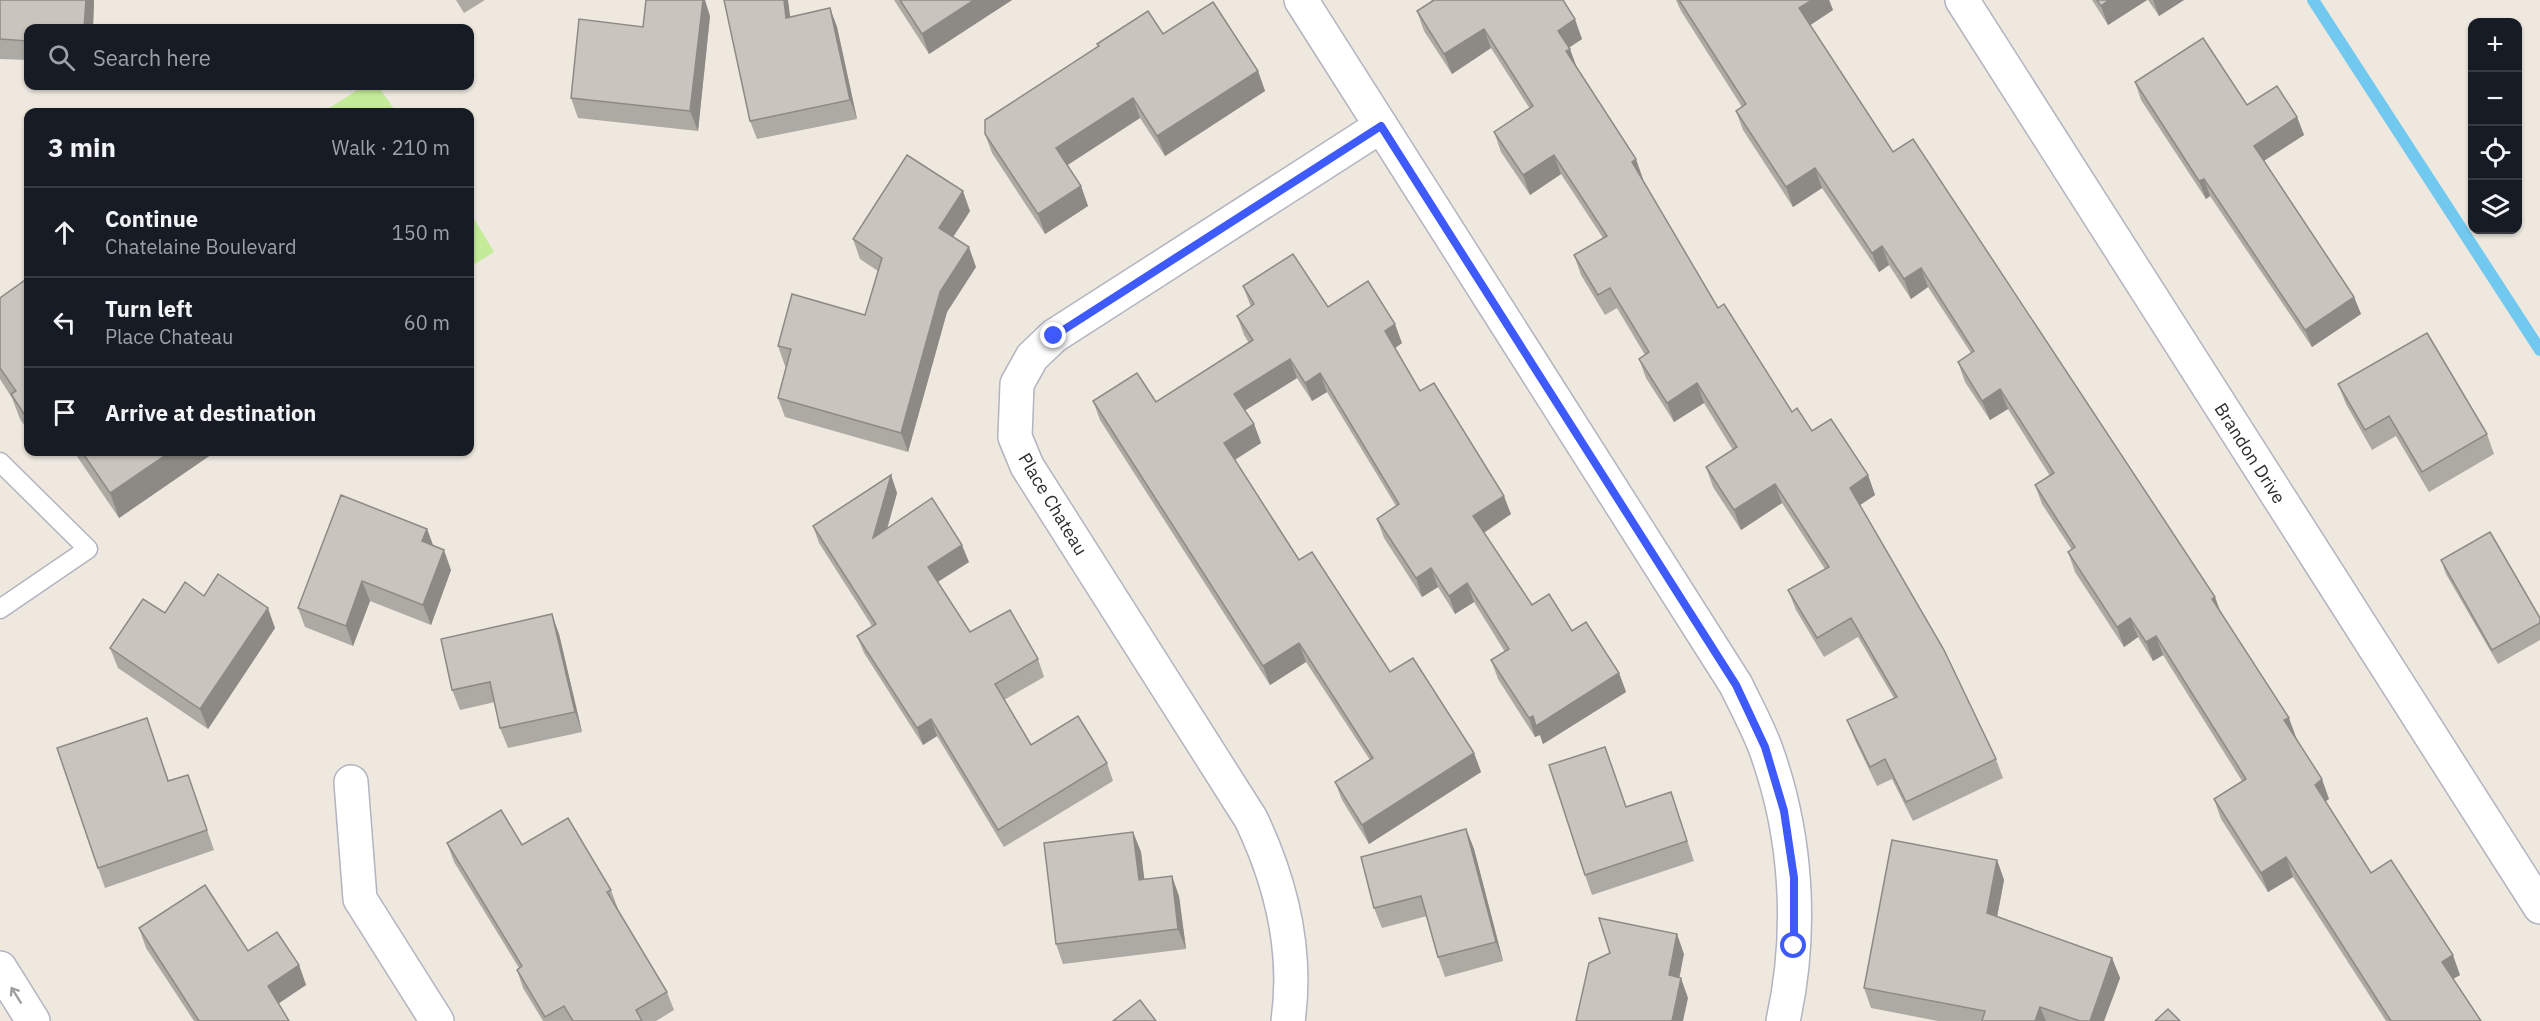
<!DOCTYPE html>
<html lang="en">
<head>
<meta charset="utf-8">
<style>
  :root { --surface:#171b24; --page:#242831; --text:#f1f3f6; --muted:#9ea1a6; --line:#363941 }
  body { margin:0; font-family:"IBM Plex Sans",sans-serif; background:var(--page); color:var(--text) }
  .controls { position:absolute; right:18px; top:18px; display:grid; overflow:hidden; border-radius:12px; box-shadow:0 2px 4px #0004 }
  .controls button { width:54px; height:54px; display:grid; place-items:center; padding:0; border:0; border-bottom:2px solid var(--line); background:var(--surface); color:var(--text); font:30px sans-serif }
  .stop { position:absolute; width:18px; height:18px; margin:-14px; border:4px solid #3e5afb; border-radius:50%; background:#fff }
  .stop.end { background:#3e5afb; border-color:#fff; box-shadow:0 2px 6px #0008 }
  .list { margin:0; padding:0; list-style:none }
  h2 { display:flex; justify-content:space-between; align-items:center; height:78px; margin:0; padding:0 24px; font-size:26px }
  h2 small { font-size:20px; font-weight:400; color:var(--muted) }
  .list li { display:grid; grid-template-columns:39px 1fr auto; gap:18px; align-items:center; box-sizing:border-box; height:90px; padding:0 24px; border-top:2px solid var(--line) }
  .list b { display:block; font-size:22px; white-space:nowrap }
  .list p { margin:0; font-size:20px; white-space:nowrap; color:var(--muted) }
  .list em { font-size:20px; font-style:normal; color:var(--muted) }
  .icon { flex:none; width:33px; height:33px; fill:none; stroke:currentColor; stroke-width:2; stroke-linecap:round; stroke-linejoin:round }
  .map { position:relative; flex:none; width:2540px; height:1021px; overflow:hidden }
  .search { position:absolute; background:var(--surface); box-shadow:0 2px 4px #0004; left:24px; top:24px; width:450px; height:66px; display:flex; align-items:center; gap:15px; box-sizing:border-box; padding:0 21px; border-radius:12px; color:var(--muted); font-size:22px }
  .panel { position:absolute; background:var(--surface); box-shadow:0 2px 4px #0004; left:24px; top:108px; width:450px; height:348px; border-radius:12px }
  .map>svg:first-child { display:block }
  .pitch { fill:#c4eb97 }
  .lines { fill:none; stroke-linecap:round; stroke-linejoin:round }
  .stream { stroke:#72c9f0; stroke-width:12 }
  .service-casing { stroke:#b2b4c0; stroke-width:21 }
  .minor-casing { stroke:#b2b4c0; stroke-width:36 }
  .tertiary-casing { stroke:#b2b4c0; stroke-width:36 }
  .service { stroke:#fff; stroke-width:18 }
  .minor { stroke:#fff; stroke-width:33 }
  .tertiary { stroke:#fff; stroke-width:33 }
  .wall { fill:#ada9a3 }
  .shaded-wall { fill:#8d8a85 }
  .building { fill:#c9c5be; stroke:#8d8a85; stroke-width:1.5 }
  .oneway { stroke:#a0a0a0 }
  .route { stroke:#3e5afb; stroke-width:8 }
  .labels { text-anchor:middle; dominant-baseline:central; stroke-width:6; stroke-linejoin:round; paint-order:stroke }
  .street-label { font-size:18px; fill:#2c2c2c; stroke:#fff }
</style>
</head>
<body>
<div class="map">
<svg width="2540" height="1021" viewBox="0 0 2540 1021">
  <rect width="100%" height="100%" fill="#eee8df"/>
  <g class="pitch">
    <polygon points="364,86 378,86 396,112 323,112"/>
    <polygon points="470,212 494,252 470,267"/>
  </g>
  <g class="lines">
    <polyline class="stream" points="2313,0 2540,350"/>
    <defs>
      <polyline id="service" points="0,462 88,549 0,609"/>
      <g id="minor">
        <path d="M1301,0l435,685c10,21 21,41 29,62 32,87 38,184 18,274"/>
        <path id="s1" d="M1962,0l578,907"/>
        <polyline points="351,782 360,899 437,1021"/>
        <path d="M1288,1021c10,-70 -7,-139 -37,-202l-224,-353 -12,-29 2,-53 15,-27 22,-21 327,-210"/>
      </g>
      <polyline id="tertiary" points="0,968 33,1021"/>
    </defs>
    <use href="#service" class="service-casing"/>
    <use href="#minor" class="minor-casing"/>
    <use href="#tertiary" class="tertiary-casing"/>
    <use href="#service" class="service"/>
    <use href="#minor" class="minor"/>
    <use href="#tertiary" class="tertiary"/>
  </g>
  <g class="wall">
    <polygon points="0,0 94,0 93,28 28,28 28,60 0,59"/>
    <polygon points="456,0 485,0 464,13"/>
    <polygon points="894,0 1012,0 929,54"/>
    <polygon points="1431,0 1563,0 1582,39 1569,48 1577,68 1643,179 1642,179 1718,308 1792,412 1812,431 1868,475 1875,495 1860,505 1996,759 2003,778 1913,821 1892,779 1877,786 1855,740 1847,720 1894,698 1858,637 1824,657 1796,610 1788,590 1825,569 1782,503 1741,530 1713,487 1706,467 1733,450 1704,403 1674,422 1646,378 1639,359 1645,355 1617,308 1605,315 1581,275 1574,255 1603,238 1561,174 1530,195 1501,152 1494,132 1530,109 1491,48 1452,74 1424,31 1417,11 1432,1"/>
    <polygon points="1676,0 1829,0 1833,10 1810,25 1893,152 2221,613 2296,737 2329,799 2325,801 2371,873 2460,975 2453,979 2481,1021 2386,1021 2293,877 2268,892 2221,819 2214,799 2242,781 2163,655 2153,661 2138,637 2124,647 2075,572 2068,552 2072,550 2042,504 2035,485 2050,476 2008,409 1990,420 1965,382 1958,362 1971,353 1928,287 1911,299 1889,265 1879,272 1822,188 1793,207 1743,130 1736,111 1742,107 1681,11"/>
    <polygon points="2092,0 2147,0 2108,25"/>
    <polygon points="2148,0 2184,0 2159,16"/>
    <polygon points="830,8 837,27 857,119 757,139 750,121 790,17"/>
    <polygon points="710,16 698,131 578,118 571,98 643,27"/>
    <polygon points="1163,34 1258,71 1265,91 1165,156 1140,118 1067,165 1081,186 1088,206 1045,234 992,153 985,134 1098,46 1097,44"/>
    <polygon points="2135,82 2247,105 2297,117 2304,135 2264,161 2354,297 2361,314 2312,347 2210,196 2206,199 2141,100"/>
    <polygon points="970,211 953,237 976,267 947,312 908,452 785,417 778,398 786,366 785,366 778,346 865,315 878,271 860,259 853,239"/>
    <polygon points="28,278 28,431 20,419 12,398 0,379 0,298"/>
    <polygon points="1243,286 1328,307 1402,343 1395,348 1420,391 1511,514 1484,533 1532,605 1572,631 1619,673 1626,692 1543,744 1540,735 1535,737 1498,679 1491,660 1505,652 1474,602 1455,614 1438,587 1422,597 1384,538 1377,519 1396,506 1327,392 1312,401 1297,378 1245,410 1254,424 1261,443 1235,460 1299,560 1390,672 1474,753 1481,772 1369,844 1342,800 1335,782 1370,760 1306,662 1270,685 1100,420 1093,401 1156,402 1249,343 1244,335 1237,316 1251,307"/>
    <polygon points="2338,384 2487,434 2494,454 2429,492 2396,436 2372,450 2346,404"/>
    <polygon points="74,452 215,452 119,518"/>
    <polygon points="891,475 897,493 887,528 969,562 938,582 970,632 1038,659 1044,677 1004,700 1031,745 1107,763 1113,781 1004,847 937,736 923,745 864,653 857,636 872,626 819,543 813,526"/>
    <polygon points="427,529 433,545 451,570 431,625 370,601 353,646 305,627 298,608"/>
    <polygon points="2441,560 2540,618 2540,640 2498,664 2446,574"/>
    <polygon points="204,596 275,628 208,729 118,668 110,648 165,613"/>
    <polygon points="559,634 582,732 508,748 500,728 495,702 460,710 452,690"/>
    <polygon points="147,718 169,781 188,775 214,850 105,888 98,868"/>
    <polygon points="1612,766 1626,807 1671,792 1694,861 1592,895 1585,875"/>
    <polygon points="1466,829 1474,849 1503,961 1445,977 1438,957 1427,916 1382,928 1374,908"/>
    <polygon points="1133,832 1141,852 1144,880 1179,896 1186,949 1063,964 1056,944"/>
    <polygon points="447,843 522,845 611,890 618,909 617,909 667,992 674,1010 656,1021 543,1021 523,988 517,970 519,968 454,862"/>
    <polygon points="1997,860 2004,880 1997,917 2112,958 2120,978 2104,1021 1938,1021 1871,1008 1864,988"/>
    <polygon points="139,928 248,951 299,965 306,985 278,1003 289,1021 194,1021 146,948"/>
  </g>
  <g class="shaded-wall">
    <polygon points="86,0 94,0 93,28 84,28"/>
    <polygon points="703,0 705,0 710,16 698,131 690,111"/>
    <polygon points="784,0 788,0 793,37 786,18"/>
    <polygon points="974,0 1012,0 929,54 922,34"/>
    <polygon points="1812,0 1829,0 1833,10 1806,28 1799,8"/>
    <polygon points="2109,0 2147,0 2108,25 2101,6"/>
    <polygon points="2153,0 2184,0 2159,16"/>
    <polygon points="830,8 837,27 857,119 850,100"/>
    <polygon points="1575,19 1582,39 1565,50 1558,31"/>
    <polygon points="1484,29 1491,48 1452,74 1444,54"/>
    <polygon points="1570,49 1577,68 1566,51"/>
    <polygon points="1258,71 1265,91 1165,156 1157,136"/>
    <polygon points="1133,98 1140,118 1063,168 1056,148"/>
    <polygon points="2297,117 2304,135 2260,163 2254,146"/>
    <polygon points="1554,155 1561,174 1530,195 1523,175"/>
    <polygon points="1636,159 1643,179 1639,181 1632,162"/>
    <polygon points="1815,168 1822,188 1793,207 1786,187"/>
    <polygon points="2204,179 2210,196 2206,199 2199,181"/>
    <polygon points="1081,186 1088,206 1045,234 1038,214"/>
    <polygon points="963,191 970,211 946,248 939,228"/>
    <polygon points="1882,246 1889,265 1879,272 1872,253"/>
    <polygon points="969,247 976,267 947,312 908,452 901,433 940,292"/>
    <polygon points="1921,268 1928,287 1911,299 1904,279"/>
    <polygon points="2354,297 2361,314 2312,347 2305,330"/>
    <polygon points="1395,324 1402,343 1392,350 1385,331"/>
    <polygon points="1290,359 1297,378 1241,413 1234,394"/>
    <polygon points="1320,373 1327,392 1312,401 1305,383"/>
    <polygon points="1697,383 1704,403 1674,422 1667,403"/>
    <polygon points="2000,389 2008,409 1990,420 1982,401"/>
    <polygon points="1254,424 1261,443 1231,462 1224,443"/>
    <polygon points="44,452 51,452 45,455"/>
    <polygon points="170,452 215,452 119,518 110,493"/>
    <polygon points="891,475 897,493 880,555 873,538"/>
    <polygon points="1868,475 1875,495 1857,507 1850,488"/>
    <polygon points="1775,484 1782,503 1741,530 1734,510"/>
    <polygon points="1504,496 1511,514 1480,535 1473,516"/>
    <polygon points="427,529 434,548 422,541"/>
    <polygon points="962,545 969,562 934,584 928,567"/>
    <polygon points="444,550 451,570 431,625 423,605"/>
    <polygon points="1431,568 1438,587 1422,597 1416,578"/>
    <polygon points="362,581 370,601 353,646 346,626"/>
    <polygon points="1467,583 1474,602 1455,614 1449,596"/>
    <polygon points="2215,597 2222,616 2212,599"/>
    <polygon points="268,608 275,628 208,729 200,709"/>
    <polygon points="552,614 559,634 582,732 575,712"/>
    <polygon points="2130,618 2138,637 2124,647 2117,627"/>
    <polygon points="2156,636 2163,655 2153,661 2146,642"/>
    <polygon points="1299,643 1306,662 1270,685 1263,666"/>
    <polygon points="1619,673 1626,692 1543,744 1540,735 1535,737 1529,718"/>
    <polygon points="2289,718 2296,737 2291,740 2284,720"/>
    <polygon points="931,719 937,736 923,745 917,728"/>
    <polygon points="1474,753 1481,772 1369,844 1362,825"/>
    <polygon points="2322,779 2329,799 2322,804 2315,785"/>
    <polygon points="1466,829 1474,849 1503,961 1496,942"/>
    <polygon points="1133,832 1141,852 1147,900 1139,880"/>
    <polygon points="2286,857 2293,877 2268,892 2261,873"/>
    <polygon points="1997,860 2004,880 1994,933 1987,913"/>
    <polygon points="1172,876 1179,896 1186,949 1178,929"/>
    <polygon points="1677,934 1684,954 1676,995 1669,975"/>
    <polygon points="2453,955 2460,975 2449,981 2442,962"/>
    <polygon points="2112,958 2120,978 2104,1021 2090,1021"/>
    <polygon points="299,965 306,985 275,1006 268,986"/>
    <polygon points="1681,978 1688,998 1683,1021 1672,1021"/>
    <polygon points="2040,1007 2046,1021 2035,1021"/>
  </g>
  <g class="building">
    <polygon points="0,0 86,0 84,28 28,28 28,41 0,39"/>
    <polygon points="646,0 703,0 690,111 571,98 579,19 643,27"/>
    <polygon points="724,0 784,0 786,18 830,8 850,100 750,121"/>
    <polygon points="900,0 974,0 922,34"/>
    <polygon points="1434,0 1563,0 1575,19 1558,31 1570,49 1566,51 1636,159 1632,162 1718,308 1724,304 1792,412 1797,408 1812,431 1831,419 1868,475 1850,488 1944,650 1996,759 1906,802 1885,759 1870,767 1847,720 1897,697 1851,618 1817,638 1788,590 1829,567 1775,484 1734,510 1706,467 1737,447 1697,383 1667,403 1639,359 1649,352 1610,288 1598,295 1574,255 1607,236 1554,155 1523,175 1494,132 1533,106 1484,29 1444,54 1417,11"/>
    <polygon points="1679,0 1812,0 1799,8 1893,152 1913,139 2215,597 2212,599 2289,718 2284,720 2322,779 2315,785 2371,873 2391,860 2453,955 2442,962 2481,1021 2391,1021 2286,857 2261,873 2214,799 2246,779 2156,636 2146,642 2130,618 2117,627 2068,552 2075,547 2035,485 2054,473 2000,389 1982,401 1958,362 1974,351 1921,268 1904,279 1882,246 1872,253 1815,168 1786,187 1736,111 1746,104"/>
    <polygon points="2097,0 2109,0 2101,6"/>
    <polygon points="1213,2 1258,71 1157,136 1133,98 1056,148 1081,186 1038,214 985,134 985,120 1099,46 1097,44 1148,11 1163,34"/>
    <polygon points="2203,38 2247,105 2277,86 2297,117 2254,146 2354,297 2305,330 2204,179 2199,181 2135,82"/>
    <polygon points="907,155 963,191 939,228 969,247 940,292 901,433 778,398 791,349 778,346 792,294 865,315 882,258 853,239"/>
    <polygon points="1293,254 1328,307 1368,281 1395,324 1385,331 1420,391 1434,383 1504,496 1473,516 1532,605 1549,594 1572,631 1586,622 1619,673 1536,726 1533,716 1529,718 1491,660 1509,649 1467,583 1449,596 1431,568 1416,578 1377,519 1399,504 1320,373 1305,383 1290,359 1234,394 1254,424 1224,443 1299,560 1312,552 1390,672 1413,658 1474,753 1362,825 1335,782 1373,758 1299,643 1263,666 1093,401 1137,373 1156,402 1253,340 1237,316 1254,304 1243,286"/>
    <polygon points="28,278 28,420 11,394 16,391 0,368 0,298"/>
    <polygon points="2427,333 2487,434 2422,472 2389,416 2365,430 2338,384"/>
    <polygon points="82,452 170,452 110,493"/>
    <polygon points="891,475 873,538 932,498 962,545 928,567 970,632 1010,610 1038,659 995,684 1031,745 1078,716 1107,763 998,830 931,719 917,728 857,636 876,624 813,526"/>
    <polygon points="341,495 427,529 422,541 444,550 423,605 362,581 346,626 298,608"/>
    <polygon points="2490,532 2540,618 2540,623 2492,650 2441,560"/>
    <polygon points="218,574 268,608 200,709 110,648 143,599 165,613 185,582 204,596"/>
    <polygon points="552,614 575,712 500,728 490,682 452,690 441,639"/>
    <polygon points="147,718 168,781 188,775 207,830 98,868 57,748"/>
    <polygon points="1605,747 1626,807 1671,792 1687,841 1585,875 1549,765"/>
    <polygon points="501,810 522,845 568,818 611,890 607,892 667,992 636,1010 642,1021 573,1021 564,1006 545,1017 517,970 522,966 447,843"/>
    <polygon points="1466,829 1496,942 1438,957 1421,896 1374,908 1361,857"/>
    <polygon points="1133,832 1139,880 1172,876 1178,929 1056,944 1044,843"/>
    <polygon points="1892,840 1997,860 1987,913 2112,958 2090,1021 2080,1021 2040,1007 2035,1021 1982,1021 1985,1011 1864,988"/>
    <polygon points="205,885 248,951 277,932 299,965 268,986 289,1021 199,1021 139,928"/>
    <polygon points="1599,918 1677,934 1669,975 1681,978 1672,1021 1576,1021 1589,963 1610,953"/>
    <polygon points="1140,1000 1156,1021 1113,1021"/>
    <polygon points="2168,1009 2180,1021 2155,1021"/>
  </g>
  <defs><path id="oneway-shaft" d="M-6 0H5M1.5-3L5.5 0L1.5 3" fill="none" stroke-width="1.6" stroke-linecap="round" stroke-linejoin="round" transform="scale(1.5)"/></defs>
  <use class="oneway" href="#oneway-shaft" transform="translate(16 995) rotate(-122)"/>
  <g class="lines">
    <polyline class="route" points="1054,336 1381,126 1736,685 1765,747 1784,811 1794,878 1794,946"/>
  </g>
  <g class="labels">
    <g class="street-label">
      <text stroke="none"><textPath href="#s1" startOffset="537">Brandon Drive</textPath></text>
      <text transform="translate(1053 504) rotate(59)">Place Chateau</text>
    </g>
  </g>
</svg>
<div class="controls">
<button>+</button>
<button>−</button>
<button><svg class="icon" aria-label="locate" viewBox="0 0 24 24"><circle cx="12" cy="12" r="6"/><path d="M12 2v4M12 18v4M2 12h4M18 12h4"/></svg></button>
<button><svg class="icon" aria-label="layers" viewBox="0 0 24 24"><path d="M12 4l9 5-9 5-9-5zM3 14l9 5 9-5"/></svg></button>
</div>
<div class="stop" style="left:1794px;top:946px"></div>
<div class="stop end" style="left:1054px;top:336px"></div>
<div class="search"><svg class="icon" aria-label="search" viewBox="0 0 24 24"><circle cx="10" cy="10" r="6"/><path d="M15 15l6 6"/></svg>Search here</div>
<section class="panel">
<h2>3 min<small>Walk · 210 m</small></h2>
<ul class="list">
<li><svg class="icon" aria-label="ahead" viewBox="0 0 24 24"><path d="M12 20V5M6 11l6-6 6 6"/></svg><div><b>Continue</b><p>Chatelaine Boulevard</p></div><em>150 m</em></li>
<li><svg class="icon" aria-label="left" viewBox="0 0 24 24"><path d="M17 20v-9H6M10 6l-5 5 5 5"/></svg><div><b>Turn left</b><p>Place Chateau</p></div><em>60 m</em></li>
<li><svg class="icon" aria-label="arrive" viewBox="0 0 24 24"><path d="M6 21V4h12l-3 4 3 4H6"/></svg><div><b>Arrive at destination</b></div></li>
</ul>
</section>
</div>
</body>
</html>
